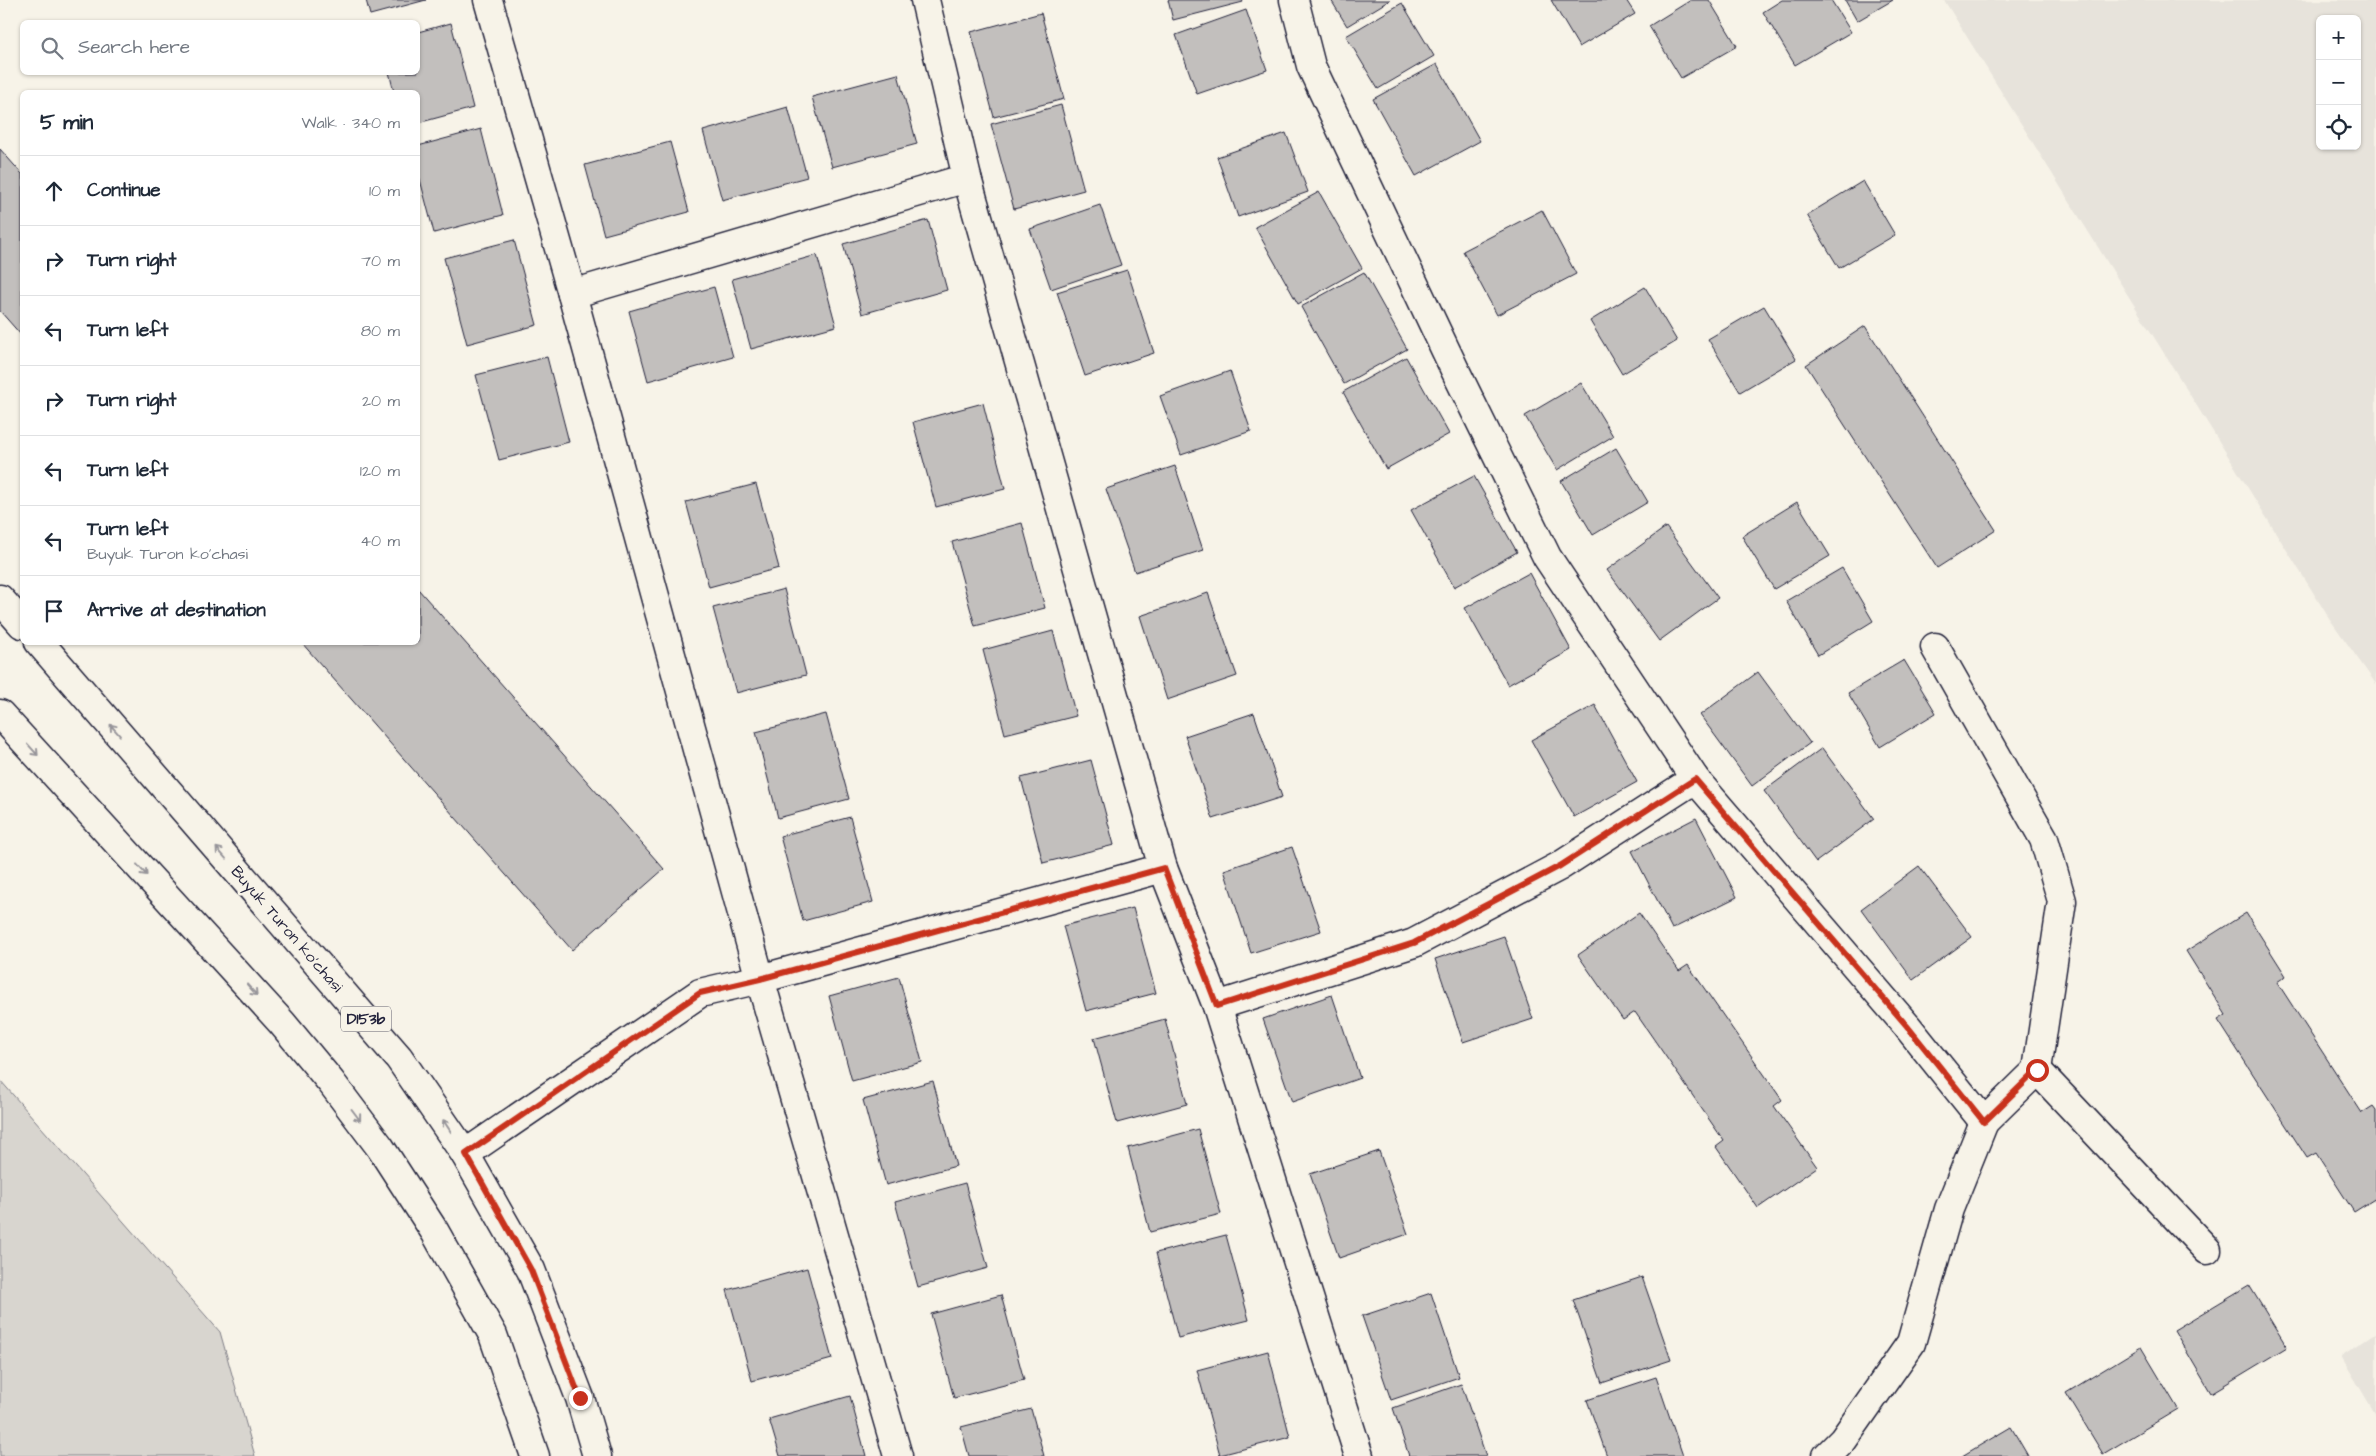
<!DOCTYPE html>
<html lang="en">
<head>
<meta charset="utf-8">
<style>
  :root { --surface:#fff; --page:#f6f6f7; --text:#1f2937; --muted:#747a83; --line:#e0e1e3 }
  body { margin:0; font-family:"Architects Daughter",sans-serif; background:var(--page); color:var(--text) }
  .controls { position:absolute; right:15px; top:15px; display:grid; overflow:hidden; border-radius:8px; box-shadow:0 1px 4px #0004 }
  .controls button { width:45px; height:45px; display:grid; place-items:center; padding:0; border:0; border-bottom:1px solid var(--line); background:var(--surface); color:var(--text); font:25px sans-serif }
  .stop { position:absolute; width:15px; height:15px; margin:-11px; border:4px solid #c8321e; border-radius:50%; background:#fff }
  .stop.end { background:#c8321e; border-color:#fff; box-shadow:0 1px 5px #0008 }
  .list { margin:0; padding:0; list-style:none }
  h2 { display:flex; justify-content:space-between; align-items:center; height:65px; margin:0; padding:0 20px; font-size:21px }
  h2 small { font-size:16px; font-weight:400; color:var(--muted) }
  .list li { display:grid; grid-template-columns:32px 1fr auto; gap:15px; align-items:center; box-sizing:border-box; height:70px; padding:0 20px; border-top:1px solid var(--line) }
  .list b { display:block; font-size:19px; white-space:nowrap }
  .list p { margin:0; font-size:16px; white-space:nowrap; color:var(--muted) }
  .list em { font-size:16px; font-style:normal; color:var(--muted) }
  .icon { flex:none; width:28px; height:28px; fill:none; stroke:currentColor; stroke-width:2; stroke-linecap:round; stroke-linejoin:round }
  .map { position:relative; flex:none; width:2376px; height:1456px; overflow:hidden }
  .search { position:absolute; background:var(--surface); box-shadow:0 1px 4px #0004; left:20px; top:20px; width:400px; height:55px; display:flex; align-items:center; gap:12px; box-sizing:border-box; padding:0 18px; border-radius:8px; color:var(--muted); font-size:19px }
  .panel { position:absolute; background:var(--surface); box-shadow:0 1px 4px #0004; left:20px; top:90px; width:400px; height:555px; border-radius:8px }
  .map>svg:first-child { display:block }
  .built { fill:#e7e3db; fill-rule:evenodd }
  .green { fill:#d8d5cf; stroke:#7d7c85 }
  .building { fill:#c2bfbd; stroke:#22223b }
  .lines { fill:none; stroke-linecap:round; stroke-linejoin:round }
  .street-casing { stroke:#22223b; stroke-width:31 }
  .primary-casing { stroke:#22223b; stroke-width:31 }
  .street { stroke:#f7f3e8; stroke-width:28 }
  .primary { stroke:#f7f3e8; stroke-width:28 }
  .oneway { stroke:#97959a }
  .route { stroke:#c8321e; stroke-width:6 }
  .labels { text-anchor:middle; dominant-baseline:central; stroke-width:5; stroke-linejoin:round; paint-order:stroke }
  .shield { fill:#f7f3e8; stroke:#62616f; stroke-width:1 }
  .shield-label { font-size:15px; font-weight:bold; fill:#22223b }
  .street-label { font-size:16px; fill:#22223b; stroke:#f7f3e8 }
</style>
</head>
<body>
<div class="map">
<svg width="2376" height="1456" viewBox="0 0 2376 1456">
  <rect width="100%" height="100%" fill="#f7f3e8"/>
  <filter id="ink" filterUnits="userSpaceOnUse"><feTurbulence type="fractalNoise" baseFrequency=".02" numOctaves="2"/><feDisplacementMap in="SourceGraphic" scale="10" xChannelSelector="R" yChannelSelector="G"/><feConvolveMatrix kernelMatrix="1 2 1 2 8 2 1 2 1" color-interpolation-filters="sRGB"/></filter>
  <g filter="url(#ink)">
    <g class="built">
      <path d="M1944,0h432v684l-47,-66zM2320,19h37v127h-37z"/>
      <polygon points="2376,1333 2376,1415 2341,1356"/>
    </g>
    <polygon class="green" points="0,1080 220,1332 255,1456 0,1456"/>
    <g class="building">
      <polygon points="366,0 426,0 370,15"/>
      <polygon points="1168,0 1242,0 1243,2 1173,20"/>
      <polygon points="1331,0 1390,0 1347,26"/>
      <polygon points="1551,0 1626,0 1635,14 1579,47"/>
      <polygon points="1691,0 1709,0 1737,46 1681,78 1649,26"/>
      <polygon points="1782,0 1831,0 1851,32 1795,65 1763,12"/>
      <polygon points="1845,0 1893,0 1857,21"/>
      <polygon points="1402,3 1434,56 1378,89 1346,36"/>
      <polygon points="1246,10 1267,70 1197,94 1176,35"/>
      <polygon points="1041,13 1064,99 994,117 971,32"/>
      <polygon points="451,23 473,108 418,123 418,92 394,92 389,72 418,72 418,32"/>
      <polygon points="1437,64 1480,141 1416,176 1373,99"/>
      <polygon points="898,74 917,144 832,167 812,97"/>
      <polygon points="1061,105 1084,190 1014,209 991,124"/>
      <polygon points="788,107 807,177 722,200 703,131"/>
      <polygon points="481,129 503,215 434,233 418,172 418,146"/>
      <polygon points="1286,133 1308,192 1238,217 1217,157"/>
      <polygon points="670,142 689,212 604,235 585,165"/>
      <polygon points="0,149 22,174 22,336 0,311"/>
      <polygon points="1863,181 1895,235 1839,268 1807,215"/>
      <polygon points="1319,192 1362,268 1298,304 1255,227"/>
      <polygon points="1100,205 1121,265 1051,289 1030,229"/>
      <polygon points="1542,210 1576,274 1497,315 1463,251"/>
      <polygon points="928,220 947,290 862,314 843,244"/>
      <polygon points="514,240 537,325 467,344 444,258"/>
      <polygon points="817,255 836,326 751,349 732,279"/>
      <polygon points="1127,270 1154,353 1085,376 1057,292"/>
      <polygon points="1364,272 1407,349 1344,384 1301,307"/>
      <polygon points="714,287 733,357 648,381 629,311"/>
      <polygon points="1645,287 1677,341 1622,374 1590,321"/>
      <polygon points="1764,306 1796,359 1740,392 1708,339"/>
      <polygon points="1865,326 1996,530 1937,568 1806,365"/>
      <polygon points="547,357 569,442 499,460 476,375"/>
      <polygon points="1406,357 1449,434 1386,469 1343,392"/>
      <polygon points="1230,371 1251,431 1181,455 1160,396"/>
      <polygon points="1581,383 1613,436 1557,470 1525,416"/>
      <polygon points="983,403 1005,489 936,507 913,422"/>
      <polygon points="1616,448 1648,502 1593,535 1561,481"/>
      <polygon points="1175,466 1203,550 1135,572 1106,489"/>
      <polygon points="1474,476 1517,552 1454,587 1411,510"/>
      <polygon points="756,484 779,568 709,587 686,502"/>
      <polygon points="1797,502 1830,556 1774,589 1742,536"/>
      <polygon points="1022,523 1045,608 975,626 952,542"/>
      <polygon points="1666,527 1718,598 1659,641 1607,570"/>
      <polygon points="1842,568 1873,621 1818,655 1786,601"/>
      <polygon points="1529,573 1571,650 1508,685 1465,608"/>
      <polygon points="418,589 664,869 572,950 301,642 418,642"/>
      <polygon points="784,589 806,675 736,693 713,608"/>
      <polygon points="1208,593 1237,676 1167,700 1140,616"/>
      <polygon points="1053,631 1076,716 1005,734 983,650"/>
      <polygon points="1904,660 1936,713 1880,747 1848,693"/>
      <polygon points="1758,672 1810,743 1752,786 1700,715"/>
      <polygon points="1595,705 1637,782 1574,817 1531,740"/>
      <polygon points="1254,713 1282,797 1213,819 1185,736"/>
      <polygon points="826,714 849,799 778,818 756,732"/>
      <polygon points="1822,748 1874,819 1816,862 1764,791"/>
      <polygon points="1091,760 1114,845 1043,863 1021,778"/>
      <polygon points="850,817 873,902 803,921 780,836"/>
      <polygon points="1696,818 1737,897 1672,929 1632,851"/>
      <polygon points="1292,847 1321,931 1251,953 1224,870"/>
      <polygon points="1919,866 1972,937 1913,980 1861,909"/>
      <polygon points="1133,908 1156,993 1086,1011 1063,926"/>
      <polygon points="1639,913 1679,971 1688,965 1782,1100 1774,1106 1817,1167 1758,1208 1716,1147 1724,1141 1635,1012 1623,1020 1578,955"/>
      <polygon points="2246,913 2286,976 2277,982 2362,1113 2373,1106 2376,1110 2376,1198 2354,1212 2316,1153 2307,1158 2218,1020 2226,1015 2186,951"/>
      <polygon points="1504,936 1533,1019 1463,1042 1435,959"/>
      <polygon points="899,977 922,1062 852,1081 829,996"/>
      <polygon points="1332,995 1360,1078 1292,1102 1263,1019"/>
      <polygon points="1165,1019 1187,1104 1117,1123 1094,1038"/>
      <polygon points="933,1081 956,1166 886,1185 863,1100"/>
      <polygon points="1198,1129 1221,1214 1150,1232 1128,1148"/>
      <polygon points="1379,1151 1408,1234 1339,1258 1310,1174"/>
      <polygon points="965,1183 988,1268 918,1287 895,1202"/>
      <polygon points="1226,1235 1249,1320 1178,1338 1156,1253"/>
      <polygon points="807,1268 832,1359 752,1381 727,1290"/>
      <polygon points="1642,1277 1671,1360 1602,1383 1573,1300"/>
      <polygon points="2249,1285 2287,1347 2211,1393 2174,1330"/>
      <polygon points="1431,1293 1459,1377 1391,1400 1362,1316"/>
      <polygon points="1001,1295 1024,1380 954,1398 931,1314"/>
      <polygon points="2141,1347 2178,1409 2103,1454 2066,1393"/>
      <polygon points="1268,1351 1290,1437 1220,1455 1197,1370"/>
      <polygon points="1656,1377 1683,1456 1607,1456 1587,1400"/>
      <polygon points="1461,1384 1486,1456 1409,1456 1393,1408"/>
      <polygon points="850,1396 866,1456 780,1456 769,1419"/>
      <polygon points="1031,1409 1044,1456 969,1456 961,1427"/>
      <polygon points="2011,1427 2028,1456 1962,1456"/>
    </g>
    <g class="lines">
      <defs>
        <g id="street">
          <polyline points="488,0 572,294 760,979 898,1456"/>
          <polyline points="925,0 967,178 1163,868 1217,1006 1359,1456"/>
          <polyline points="1294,0 1311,66 1455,370 1547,557 1695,779 1907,1026 1984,1122 2037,1070 2207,1250"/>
          <polyline points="572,294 967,178"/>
          <polyline points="1935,647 2044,839 2062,901 2037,1070"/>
          <polyline points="1217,1006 1414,943 1560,866 1695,779"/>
          <polyline points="465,1154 700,993 760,979 1163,868"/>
          <polyline points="1827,1456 1843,1440 1911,1343 1949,1209 1984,1122"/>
        </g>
        <g id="primary">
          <polyline points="0,599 22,624"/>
          <polyline points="39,642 399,1058 465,1154 531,1270 580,1398 597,1456"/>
          <polyline points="0,714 282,1023 331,1082 380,1147 435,1232 493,1335 535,1456"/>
        </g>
      </defs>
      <use href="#street" class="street-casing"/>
      <use href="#primary" class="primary-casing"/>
      <use href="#street" class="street"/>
      <use href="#primary" class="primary"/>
    </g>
    <defs><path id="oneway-shaft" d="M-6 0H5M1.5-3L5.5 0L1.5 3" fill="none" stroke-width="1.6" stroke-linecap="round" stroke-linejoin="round" transform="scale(1.25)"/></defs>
    <g class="oneway">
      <use href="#oneway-shaft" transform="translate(115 730) rotate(-131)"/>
      <use href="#oneway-shaft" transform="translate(33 750) rotate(48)"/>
      <use href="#oneway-shaft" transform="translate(221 853) rotate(-131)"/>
      <use href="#oneway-shaft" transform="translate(142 870) rotate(48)"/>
      <use href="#oneway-shaft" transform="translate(252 990) rotate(48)"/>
      <use href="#oneway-shaft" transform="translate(356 1115) rotate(53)"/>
      <use href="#oneway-shaft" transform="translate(447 1126) rotate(-123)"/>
    </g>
  </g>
  <g class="lines" filter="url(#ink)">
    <polyline class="route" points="580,1398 531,1270 466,1154 700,993 760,979 1164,868 1217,1006 1414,943 1560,866 1695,779 1907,1026 1984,1122 2037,1070"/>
  </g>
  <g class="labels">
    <rect class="shield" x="341" y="1006.5" width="50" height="25" rx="4"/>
    <g class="shield-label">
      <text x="366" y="1019">D153b</text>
    </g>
    <g class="street-label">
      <text transform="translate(287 929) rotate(49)">Buyuk Turon ko'chasi</text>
    </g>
  </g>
</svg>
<div class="controls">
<button>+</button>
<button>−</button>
<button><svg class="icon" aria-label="locate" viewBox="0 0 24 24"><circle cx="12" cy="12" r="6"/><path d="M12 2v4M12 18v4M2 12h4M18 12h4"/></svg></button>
</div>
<div class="stop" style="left:2037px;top:1070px"></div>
<div class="stop end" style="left:580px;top:1398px"></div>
<div class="search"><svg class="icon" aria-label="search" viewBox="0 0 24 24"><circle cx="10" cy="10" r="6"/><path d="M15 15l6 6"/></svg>Search here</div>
<section class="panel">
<h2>5 min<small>Walk · 340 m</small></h2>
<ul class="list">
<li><svg class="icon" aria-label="ahead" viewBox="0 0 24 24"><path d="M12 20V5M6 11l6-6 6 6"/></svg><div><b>Continue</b></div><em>10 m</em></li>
<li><svg class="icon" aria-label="right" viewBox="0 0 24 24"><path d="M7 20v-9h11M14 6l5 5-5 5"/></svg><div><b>Turn right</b></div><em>70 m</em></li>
<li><svg class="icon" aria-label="left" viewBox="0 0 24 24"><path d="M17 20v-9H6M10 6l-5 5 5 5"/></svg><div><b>Turn left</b></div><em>80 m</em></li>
<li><svg class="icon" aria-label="right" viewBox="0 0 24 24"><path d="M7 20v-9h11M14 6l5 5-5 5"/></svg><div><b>Turn right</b></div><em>20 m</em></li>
<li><svg class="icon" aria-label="left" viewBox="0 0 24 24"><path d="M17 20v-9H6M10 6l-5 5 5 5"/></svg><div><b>Turn left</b></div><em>120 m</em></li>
<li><svg class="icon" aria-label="left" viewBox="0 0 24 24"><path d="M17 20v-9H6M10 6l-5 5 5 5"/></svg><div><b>Turn left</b><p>Buyuk Turon ko'chasi</p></div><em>40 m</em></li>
<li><svg class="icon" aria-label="arrive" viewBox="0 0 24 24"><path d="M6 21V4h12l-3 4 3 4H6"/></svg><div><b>Arrive at destination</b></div></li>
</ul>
</section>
</div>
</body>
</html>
